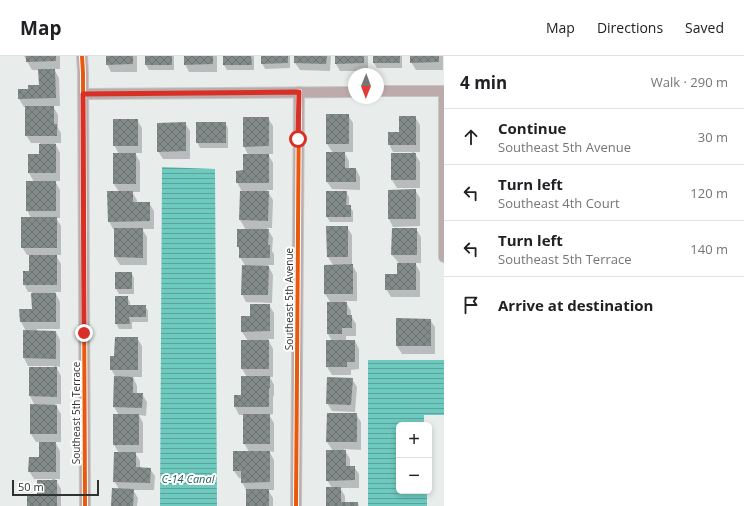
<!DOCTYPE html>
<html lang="en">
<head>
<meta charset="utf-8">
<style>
  :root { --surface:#fff; --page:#f6f6f6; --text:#202124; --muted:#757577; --line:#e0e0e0 }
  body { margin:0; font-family:"Open Sans",sans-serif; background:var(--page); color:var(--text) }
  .controls { position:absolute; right:12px; bottom:12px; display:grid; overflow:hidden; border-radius:6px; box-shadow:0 2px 6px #0003 }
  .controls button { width:36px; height:36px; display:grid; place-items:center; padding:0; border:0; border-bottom:1px solid var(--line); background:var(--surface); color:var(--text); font:20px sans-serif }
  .compass { position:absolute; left:348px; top:12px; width:36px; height:36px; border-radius:50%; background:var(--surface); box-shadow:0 2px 6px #0003; rotate:181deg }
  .scale { position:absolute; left:12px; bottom:10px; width:87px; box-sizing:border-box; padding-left:4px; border:2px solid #303231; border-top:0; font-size:11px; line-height:14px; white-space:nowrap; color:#303231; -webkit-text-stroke:3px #fff; paint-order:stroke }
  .stop { position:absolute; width:12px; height:12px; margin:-9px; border:3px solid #d93025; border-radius:50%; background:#fff }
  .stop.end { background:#d93025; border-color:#fff; box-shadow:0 1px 4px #0008 }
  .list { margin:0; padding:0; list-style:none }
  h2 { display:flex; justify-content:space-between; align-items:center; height:52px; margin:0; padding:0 16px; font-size:17px }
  h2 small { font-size:13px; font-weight:400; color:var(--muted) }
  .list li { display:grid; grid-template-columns:26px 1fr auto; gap:12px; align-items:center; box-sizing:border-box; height:56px; padding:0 16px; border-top:1px solid var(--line) }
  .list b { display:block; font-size:15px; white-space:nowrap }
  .list p { margin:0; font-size:13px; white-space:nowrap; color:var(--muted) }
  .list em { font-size:13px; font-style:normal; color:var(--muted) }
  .icon { flex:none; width:22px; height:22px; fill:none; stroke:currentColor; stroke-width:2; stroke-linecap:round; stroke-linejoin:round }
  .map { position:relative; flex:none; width:444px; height:450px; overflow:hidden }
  header { display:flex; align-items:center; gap:24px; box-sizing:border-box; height:56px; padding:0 20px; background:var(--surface); border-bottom:1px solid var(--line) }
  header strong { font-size:19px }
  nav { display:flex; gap:22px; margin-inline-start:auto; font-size:14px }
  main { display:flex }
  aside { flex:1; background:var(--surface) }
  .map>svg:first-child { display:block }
  .water { fill:url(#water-rules) }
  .shadow { fill:#0003 }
  .building { fill:url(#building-cross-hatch) }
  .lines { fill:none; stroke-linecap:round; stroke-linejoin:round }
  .street-casing { stroke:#c4c6c6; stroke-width:12 }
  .street { stroke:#bdaaab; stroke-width:10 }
  .cycleway-casing { stroke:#fff; stroke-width:6 }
  .cycleway { stroke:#e8590c; stroke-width:4 }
  .route { stroke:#d93025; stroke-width:5 }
  .labels { text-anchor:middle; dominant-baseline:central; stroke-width:4; stroke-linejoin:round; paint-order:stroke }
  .street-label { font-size:10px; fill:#303231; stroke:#fff }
  .water-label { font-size:11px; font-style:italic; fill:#2c5f58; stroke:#fff }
</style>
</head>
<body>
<header>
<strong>Map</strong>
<nav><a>Map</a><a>Directions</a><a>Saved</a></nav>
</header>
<main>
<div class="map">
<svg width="444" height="450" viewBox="0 0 444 450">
  <defs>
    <pattern id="water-rules" width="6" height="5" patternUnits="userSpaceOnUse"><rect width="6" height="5" fill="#6ec9be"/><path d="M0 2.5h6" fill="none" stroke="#5ba49b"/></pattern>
    <pattern id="building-cross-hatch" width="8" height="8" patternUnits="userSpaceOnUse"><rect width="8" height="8" fill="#828b89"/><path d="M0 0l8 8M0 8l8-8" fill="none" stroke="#6b7271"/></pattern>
  </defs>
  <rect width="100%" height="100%" fill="#e8eceb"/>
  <g class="water">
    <polygon points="162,111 215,113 217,450 160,450"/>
    <polygon points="368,304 444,304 444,359 424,359 424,369 399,369 399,435 427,435 427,450 368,450"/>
  </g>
  <g class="shadow">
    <polygon points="24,0 60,0 60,13 54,13 59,22 60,50 53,50 58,59 58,72 61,77 61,87 55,87 60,97 60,125 55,125 60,134 60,162 56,162 61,170 61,199 56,199 61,208 61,236 55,236 60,246 60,273 37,273 37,275 56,276 60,284 60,311 56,310 61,320 61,348 55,348 61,358 61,386 55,386 60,395 60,423 55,423 61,433 61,450 28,450 52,425 52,423 34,423 29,415 40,402 40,386 36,386 31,378 35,350 30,340 30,312 54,312 54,310 28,310 24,302 26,275 21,266 33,254 32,236 28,236 24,228 30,216 30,199 27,199 22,191 31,162 27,154 34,126 29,117 40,99 40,87 31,87 26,79 26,51 24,51 19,43 29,34 40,30 39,14 32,14"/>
    <polygon points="107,0 137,0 137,16 111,16 107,8"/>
    <polygon points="146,0 174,0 174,14 149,14 146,9"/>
    <polygon points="185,0 217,0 217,16 189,16 185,8"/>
    <polygon points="224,0 254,0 254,14 227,14 224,9"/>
    <polygon points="262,0 290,0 290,12 265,13 262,7"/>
    <polygon points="295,0 331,0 330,15 300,14 295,7"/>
    <polygon points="336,0 368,0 368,15 340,15 336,8"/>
    <polygon points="374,0 402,0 402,12 377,12 374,7"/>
    <polygon points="411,0 443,0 443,14 416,14 411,6"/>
    <polygon points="327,59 348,59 353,67 353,96 344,96 349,105 349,113 356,113 360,121 360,134 332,133 327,126 333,97 327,88"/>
    <polygon points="415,61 420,69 420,96 414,96 420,106 420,132 397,132 392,124 412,98 412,96 393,96 389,88"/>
    <polygon points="268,62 273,70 273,98 268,98 273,107 273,134 267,134 273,144 272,172 267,172 273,182 272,195 274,198 274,209 268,209 273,219 272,247 246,246 242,238 246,211 240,201 240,195 238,190 246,174 240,164 242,136 237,126 244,115 248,99 244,90"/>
    <polygon points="137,64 142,72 142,97 135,97 140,106 140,136 132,136 137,144 137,147 149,147 154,155 154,173 142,173 147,181 147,209 120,209 115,201 115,173 113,173 109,165 119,136 114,128 119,98 114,89"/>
    <polygon points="185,67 190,75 190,103 163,103 158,95"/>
    <polygon points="225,67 228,72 228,92 200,92 197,86"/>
    <polygon points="415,134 420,142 420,170 393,171 389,163"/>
    <polygon points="327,136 346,136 349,141 349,150 353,155 353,166 330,166 327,161"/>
    <polygon points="347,171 352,179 352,209 357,217 357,245 345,245 351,255 351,260 356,268 356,280 346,280 346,285 355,285 359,293 359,313 351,314 351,319 332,319 327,311 332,285 328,278 328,247 331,247 325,238 333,209 328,201"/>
    <polygon points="416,173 421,181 421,207 415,207 420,216 420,241 391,241 386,233 398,219 398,206 392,199"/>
    <polygon points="131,217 134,222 134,238 119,238 116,233"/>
    <polygon points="127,241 130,246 130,250 145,250 148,255 148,266 132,266 132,273 119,273 116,267"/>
    <polygon points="269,249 274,257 274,283 268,283 273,293 273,321 270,321 274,329 274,340 273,340 273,358 269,359 274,367 274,396 269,395 274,404 274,434 268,434 273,442 273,450 247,450 246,434 242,426 242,422 239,422 234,415 249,396 244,387 244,359 239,359 235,351 235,340 242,340 247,321 242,313 248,285 242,276 251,261"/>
    <polygon points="397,263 430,264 435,271 435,298 402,298 397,290"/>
    <polygon points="137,282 142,290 142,321 133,321 137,330 137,338 142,338 147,346 146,360 139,359 143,367 143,397 135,397 140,405 140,412 150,413 155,420 154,434 133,434 138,442 137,450 112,450 119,433 114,425 119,397 114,389 119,359 114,351 115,320 111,313 115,302"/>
    <polygon points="352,323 357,331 355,356 332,355 327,347"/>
    <polygon points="356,358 361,366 361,394 344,393 350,403 350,411 354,411 359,418 359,432 340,432 345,440 345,447 358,447 359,450 327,450 332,432 327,424 333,395 327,386"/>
  </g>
  <g class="building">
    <polygon points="26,0 56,0 56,5 26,6"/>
    <polygon points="106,0 133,0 133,8 106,9"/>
    <rect x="145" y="0" width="27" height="9"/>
    <polygon points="184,0 213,0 213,8 184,9"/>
    <polygon points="223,0 251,0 252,9 223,9"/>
    <polygon points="261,0 288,0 288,7 261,8"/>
    <polygon points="294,0 327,0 326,8 294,7"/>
    <polygon points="335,0 364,0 364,7 335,8"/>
    <rect x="373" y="0" width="27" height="7"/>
    <polygon points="410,0 439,0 439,6 410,7"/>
    <polygon points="38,13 55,13 56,42 18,43 18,33 28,33 28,29 39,29"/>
    <polygon points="25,50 54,50 54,68 57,68 57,80 25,80"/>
    <rect x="326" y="58" width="23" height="30"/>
    <polygon points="399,60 416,60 416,89 388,89 388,76 399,76"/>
    <polygon points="243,61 269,61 269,90 243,91"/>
    <rect x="113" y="63" width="25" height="27"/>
    <polygon points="186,66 186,95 157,96 157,67"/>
    <rect x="196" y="66" width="30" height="21"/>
    <polygon points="39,88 56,88 56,117 28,117 28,98 39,98"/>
    <polygon points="326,96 345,96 345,112 356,112 356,126 326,126"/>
    <rect x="113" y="97" width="23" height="31"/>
    <rect x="391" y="97" width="25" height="27"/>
    <polygon points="243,98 269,98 269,127 236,127 236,115 243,114"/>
    <rect x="26" y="125" width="30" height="30"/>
    <polygon points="416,133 416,163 388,163 388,134"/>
    <polygon points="107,135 133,135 133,146 150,146 150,165 108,166"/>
    <polygon points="240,135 269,135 268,165 239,164"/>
    <polygon points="326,135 347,135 346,149 351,149 351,161 326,161"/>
    <rect x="21" y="161" width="36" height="31"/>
    <polygon points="326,170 348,170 348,201 327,201"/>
    <polygon points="114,172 143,172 143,202 114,201"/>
    <polygon points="392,172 417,172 417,199 391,199"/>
    <polygon points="237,173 269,173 268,189 270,189 270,202 239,202 239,191 237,191"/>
    <polygon points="29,199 57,199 57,229 23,229 23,215 29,215"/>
    <polygon points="397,207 416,207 416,234 385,234 385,218 397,218"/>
    <polygon points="353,208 353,238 324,238 324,209"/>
    <polygon points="242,209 269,210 268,239 241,239"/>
    <rect x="115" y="216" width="17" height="17"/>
    <polygon points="31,237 56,237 56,266 20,266 19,253 32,253"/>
    <polygon points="115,240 128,240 128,249 146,249 146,261 129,261 130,268 115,268"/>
    <polygon points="327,246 347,246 347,259 352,259 352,272 342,272 342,278 327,278"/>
    <polygon points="250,248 270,248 270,275 241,276 241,260 250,260"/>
    <polygon points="396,262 431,263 431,290 396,290"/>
    <polygon points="23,274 56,275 56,303 23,302"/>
    <polygon points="115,281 138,281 138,314 110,314 110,300 114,300"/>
    <rect x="241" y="284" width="28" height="29"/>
    <polygon points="326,284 355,284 355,306 347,306 347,311 326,311"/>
    <polygon points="29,311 57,311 57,341 29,340"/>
    <polygon points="114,320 133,321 133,337 143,337 142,352 113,351"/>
    <polygon points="241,320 270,320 270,332 269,332 269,351 234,351 234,339 241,339"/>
    <polygon points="327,321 353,322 351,349 326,348"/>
    <polygon points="30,348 57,349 57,378 30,378"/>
    <polygon points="327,357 357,357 357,386 326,386"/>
    <rect x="113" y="358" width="26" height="31"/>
    <rect x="243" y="358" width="27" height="30"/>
    <polygon points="39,386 56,386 56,416 28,416 29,401 39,401"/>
    <polygon points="326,394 346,394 346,410 355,410 355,424 326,425"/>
    <polygon points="233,395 270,395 270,426 241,427 241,415 233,415"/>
    <polygon points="114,396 136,396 136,411 151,412 150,427 113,426"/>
    <polygon points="37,424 57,424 57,450 27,450 27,440 37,440"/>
    <polygon points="326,431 341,431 341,446 358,446 358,450 326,450"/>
    <polygon points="112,432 134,433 133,450 111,450"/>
    <rect x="246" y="433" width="23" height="17"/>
  </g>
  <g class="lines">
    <defs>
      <g id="street">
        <polyline points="82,0 83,17 85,450"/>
        <polyline points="378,35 444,35 444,201"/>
        <polyline points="83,38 354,36"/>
        <polyline points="296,450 299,36"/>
      </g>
    </defs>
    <use href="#street" class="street-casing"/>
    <use href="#street" class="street"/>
    <defs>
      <g id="cycleway">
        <polyline points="82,0 83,17 85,450"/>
        <polyline points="296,450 299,36"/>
      </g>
    </defs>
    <use href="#cycleway" class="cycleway-casing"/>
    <use href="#cycleway" class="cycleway"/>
  </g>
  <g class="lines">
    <polyline class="route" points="84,277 83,38 299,36 298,83"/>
  </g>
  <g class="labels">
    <g class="street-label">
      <text transform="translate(289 243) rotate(-90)">Southeast 5th Avenue</text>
      <text transform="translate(76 357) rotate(-90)">Southeast 5th Terrace</text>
    </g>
    <g class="water-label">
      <text x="188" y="422">C-14 Canal</text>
    </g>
  </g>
</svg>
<div class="controls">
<button>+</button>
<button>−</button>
</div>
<svg class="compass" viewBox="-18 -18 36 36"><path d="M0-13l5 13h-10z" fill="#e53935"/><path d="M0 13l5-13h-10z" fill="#757577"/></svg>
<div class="scale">50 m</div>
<div class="stop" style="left:298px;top:83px"></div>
<div class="stop end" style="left:84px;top:277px"></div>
</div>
<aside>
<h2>4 min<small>Walk · 290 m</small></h2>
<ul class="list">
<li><svg class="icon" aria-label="ahead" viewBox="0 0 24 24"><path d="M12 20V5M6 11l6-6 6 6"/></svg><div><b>Continue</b><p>Southeast 5th Avenue</p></div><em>30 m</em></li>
<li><svg class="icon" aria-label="left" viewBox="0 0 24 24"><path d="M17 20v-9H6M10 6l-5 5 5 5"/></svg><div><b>Turn left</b><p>Southeast 4th Court</p></div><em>120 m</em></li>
<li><svg class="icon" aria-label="left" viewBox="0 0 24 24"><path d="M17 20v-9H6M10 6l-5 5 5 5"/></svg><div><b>Turn left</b><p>Southeast 5th Terrace</p></div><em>140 m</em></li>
<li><svg class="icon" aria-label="arrive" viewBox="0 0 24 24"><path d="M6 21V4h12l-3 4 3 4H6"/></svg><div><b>Arrive at destination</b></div></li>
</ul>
</aside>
</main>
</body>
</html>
